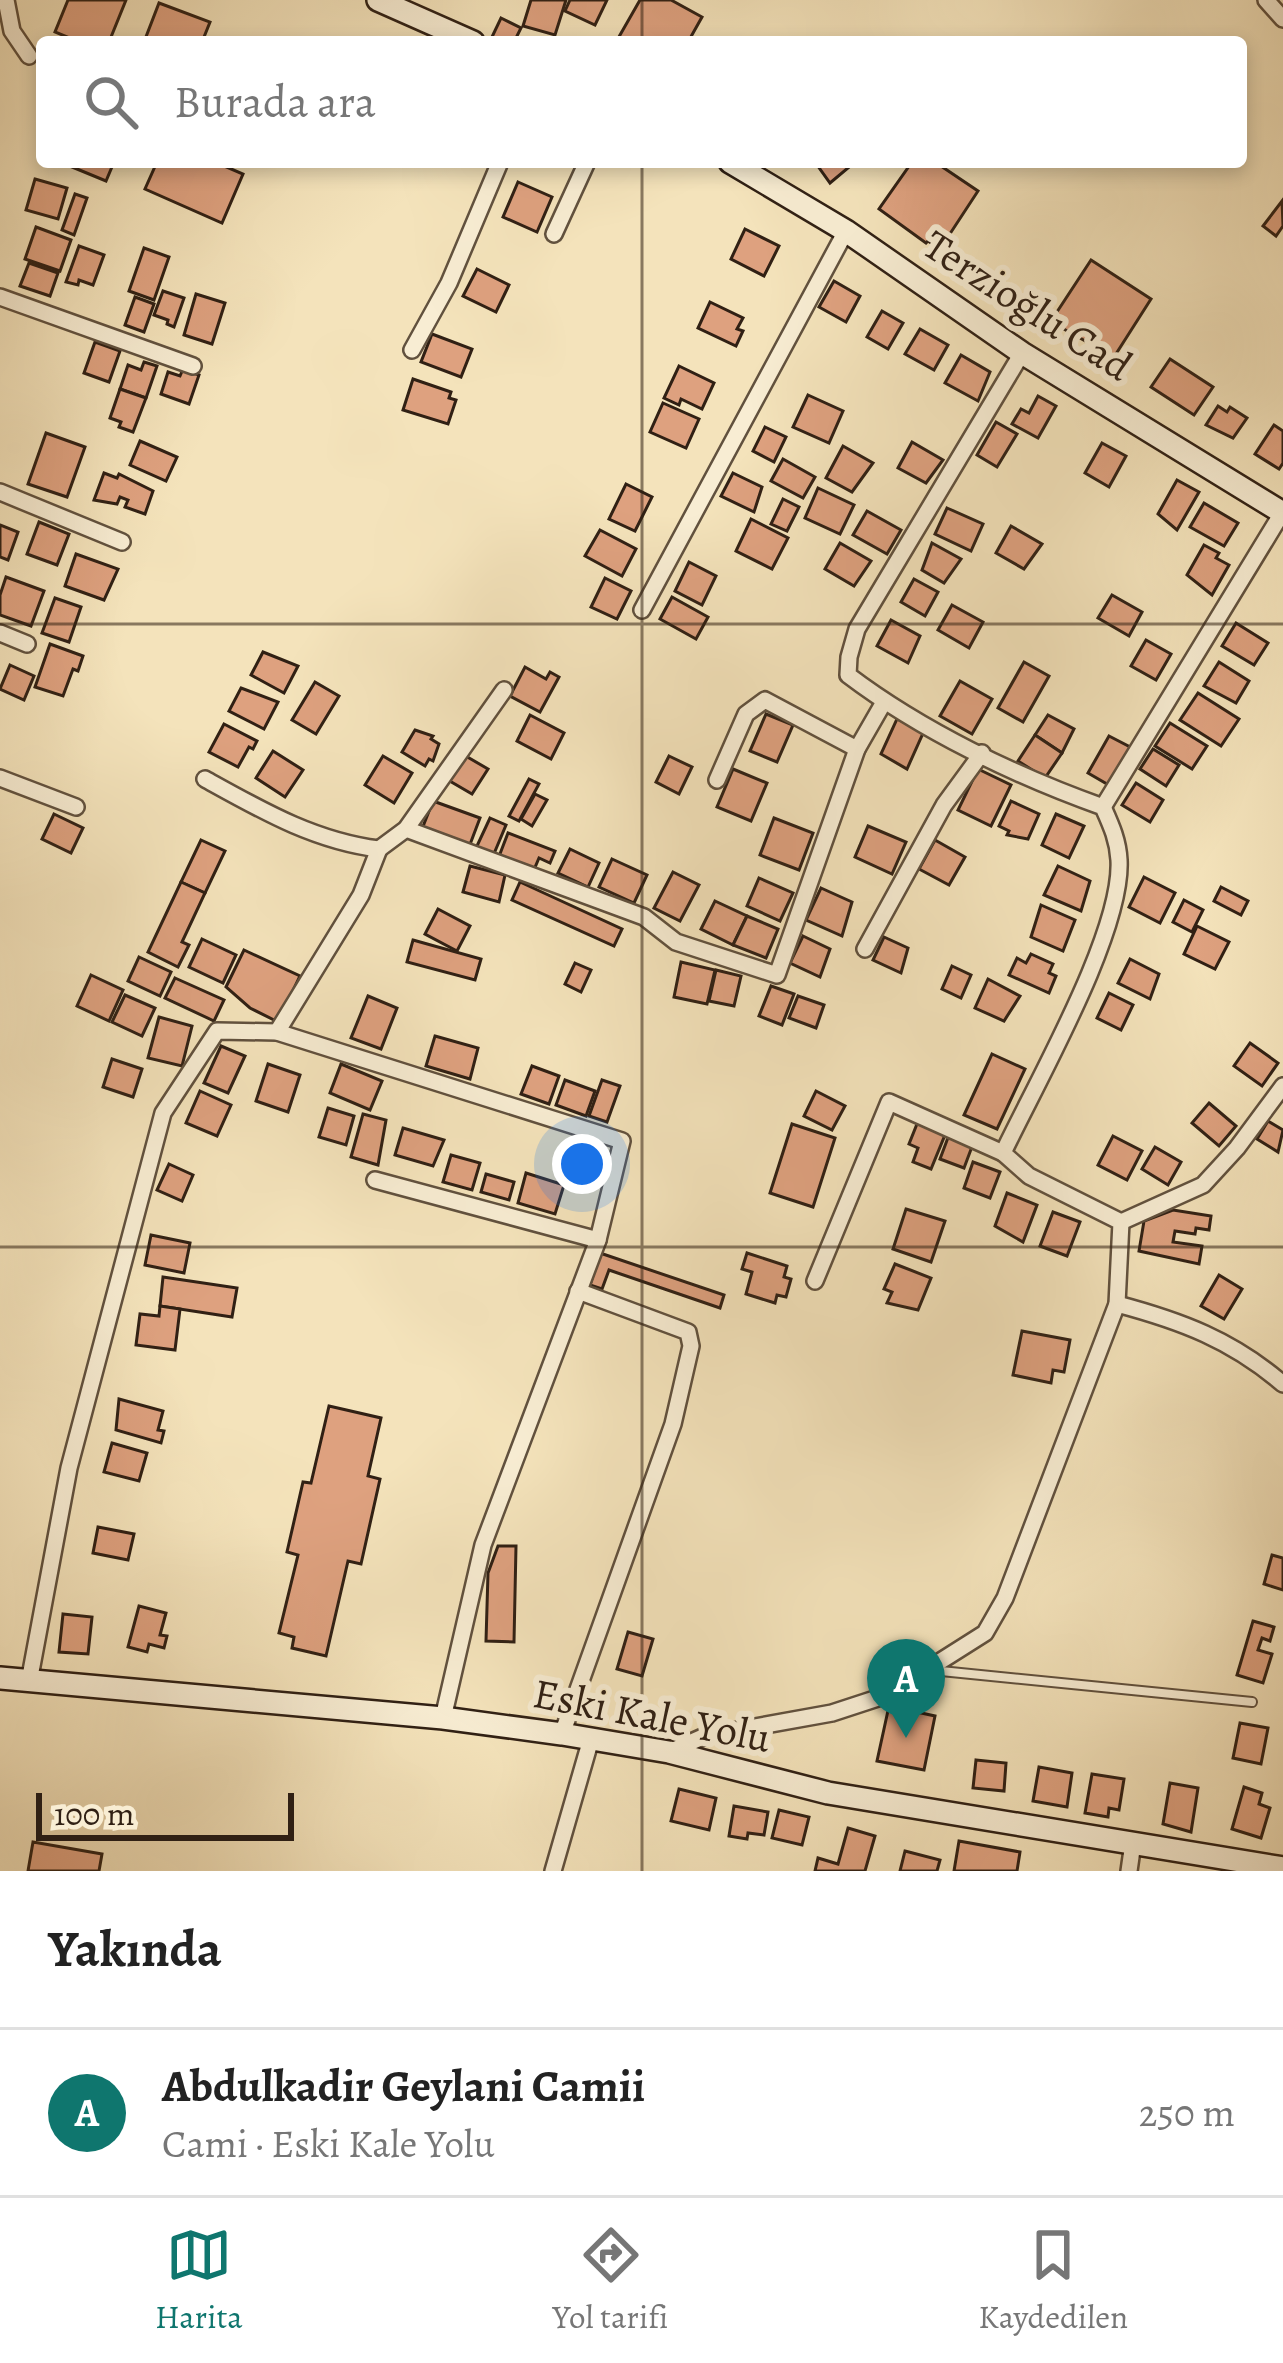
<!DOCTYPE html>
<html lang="tr">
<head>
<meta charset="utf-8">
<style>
  :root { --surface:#fff; --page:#f2f2f2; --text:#222; --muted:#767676; --line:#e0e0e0; --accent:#0f766e }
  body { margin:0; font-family:Alegreya,serif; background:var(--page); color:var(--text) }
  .scale { position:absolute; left:36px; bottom:30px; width:258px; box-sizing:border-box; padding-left:12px; border:6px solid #302014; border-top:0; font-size:33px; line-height:42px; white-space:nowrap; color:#302014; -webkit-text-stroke:9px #f8edd3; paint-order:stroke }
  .you { position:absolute; left:582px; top:1164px; width:42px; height:42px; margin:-30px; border:9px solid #fff; border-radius:50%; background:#1a73e8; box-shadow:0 0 0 18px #1a73e833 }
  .badge { display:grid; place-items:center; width:78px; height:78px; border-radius:50%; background:var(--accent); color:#fff; font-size:39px; font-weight:700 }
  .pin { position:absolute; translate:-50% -99px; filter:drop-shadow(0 3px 6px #0008) }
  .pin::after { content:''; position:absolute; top:63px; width:42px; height:36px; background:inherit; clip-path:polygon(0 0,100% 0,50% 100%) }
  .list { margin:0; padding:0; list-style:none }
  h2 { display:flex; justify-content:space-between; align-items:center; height:156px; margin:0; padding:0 48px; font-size:51px }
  h2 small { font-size:39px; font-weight:400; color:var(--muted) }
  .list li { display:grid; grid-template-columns:78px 1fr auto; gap:36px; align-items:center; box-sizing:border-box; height:168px; padding:0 48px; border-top:3px solid var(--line) }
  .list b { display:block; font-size:45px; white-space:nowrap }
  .list p { margin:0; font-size:39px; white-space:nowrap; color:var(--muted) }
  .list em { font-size:39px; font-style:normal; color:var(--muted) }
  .icon { flex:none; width:66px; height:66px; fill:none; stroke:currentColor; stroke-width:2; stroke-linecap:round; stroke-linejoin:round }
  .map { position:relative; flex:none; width:1283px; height:1871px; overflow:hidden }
  .search { position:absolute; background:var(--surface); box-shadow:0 6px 18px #0003; left:36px; right:36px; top:36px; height:132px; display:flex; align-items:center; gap:30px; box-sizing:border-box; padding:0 42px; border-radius:12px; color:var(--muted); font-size:45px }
  .sheet { height:324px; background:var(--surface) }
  nav { display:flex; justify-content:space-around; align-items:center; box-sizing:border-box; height:168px; border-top:3px solid var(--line); background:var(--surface); font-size:33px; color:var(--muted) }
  nav a { display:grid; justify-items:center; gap:6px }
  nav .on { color:var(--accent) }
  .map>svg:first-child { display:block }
  .building { fill:#dea17f; stroke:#302014; stroke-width:3 }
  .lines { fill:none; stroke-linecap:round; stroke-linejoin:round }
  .lane-casing { stroke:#61513e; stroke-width:12 }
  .street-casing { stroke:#61513e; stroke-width:20 }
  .secondary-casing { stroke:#302014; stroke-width:26 }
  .lane { stroke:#f8edd3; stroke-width:8 }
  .street { stroke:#f8edd3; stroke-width:15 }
  .secondary { stroke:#f8edd3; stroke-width:21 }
  .grid { fill:none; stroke:#302014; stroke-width:3; stroke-opacity:0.55 }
  .labels { text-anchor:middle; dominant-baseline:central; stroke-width:12; stroke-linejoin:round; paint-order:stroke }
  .street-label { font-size:42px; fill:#302014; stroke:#f8edd3 }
</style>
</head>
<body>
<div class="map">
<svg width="1283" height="1871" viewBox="0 0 1283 1871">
  <rect width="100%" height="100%" fill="#f4e3bb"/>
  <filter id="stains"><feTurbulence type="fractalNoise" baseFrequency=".00167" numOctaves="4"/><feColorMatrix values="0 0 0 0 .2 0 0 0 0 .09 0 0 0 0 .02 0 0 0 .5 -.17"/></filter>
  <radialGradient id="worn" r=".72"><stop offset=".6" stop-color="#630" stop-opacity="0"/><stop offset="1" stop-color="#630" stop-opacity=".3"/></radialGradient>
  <g class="building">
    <polygon points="68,0 126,0 109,42 79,42 55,32"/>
    <polygon points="531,0 566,0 555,35 523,26"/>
    <polygon points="570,0 607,0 595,25 565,11"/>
    <polygon points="640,0 671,0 702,17 688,42 616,42"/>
    <polygon points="159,3 210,22 202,42 144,42"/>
    <polygon points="501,18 521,28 514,42 491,39"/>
    <polygon points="60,162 114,162 106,181"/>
    <polygon points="157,162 215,162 243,174 222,223 145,189"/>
    <polygon points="815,162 853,162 854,163 830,183"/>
    <polygon points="912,162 935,162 978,191 940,249 928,241 926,243 879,209"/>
    <polygon points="35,179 67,188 58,219 26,210"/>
    <polygon points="518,182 552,197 537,232 503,217"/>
    <polygon points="75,194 87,198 74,235 62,230"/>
    <polygon points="1282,201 1283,226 1276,236 1263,226"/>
    <polygon points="36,227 71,240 60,271 25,259"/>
    <polygon points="745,229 779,246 764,276 731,259"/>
    <polygon points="79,246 104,255 93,285 79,280 78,285 66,282"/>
    <polygon points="144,248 169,257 154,300 129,291"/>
    <polygon points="1091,260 1151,299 1114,357 1062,328 1064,325 1053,318"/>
    <polygon points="29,263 58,273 50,296 20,286"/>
    <polygon points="477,269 509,285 496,312 463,296"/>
    <polygon points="834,281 860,296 846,322 819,307"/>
    <polygon points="163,291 184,298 174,327 167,324 168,320 154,315"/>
    <polygon points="196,294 225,303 212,344 184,335"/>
    <polygon points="135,297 154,304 144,332 125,325"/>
    <polygon points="710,302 743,318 737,329 743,331 736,346 698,328"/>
    <polygon points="882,311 903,323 888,349 867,337"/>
    <polygon points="920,329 948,345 934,370 905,354"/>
    <polygon points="432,334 472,349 461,377 421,362"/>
    <polygon points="95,342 120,351 109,382 84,373"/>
    <polygon points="961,355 990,372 978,401 945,383"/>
    <polygon points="1170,359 1213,387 1194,415 1151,387"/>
    <polygon points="144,362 157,366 146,398 120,389 128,365 141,370"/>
    <polygon points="679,366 714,383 702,409 681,399 679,405 664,398"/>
    <polygon points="183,369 199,375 189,404 161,394 168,372 180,376"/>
    <polygon points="413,379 451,392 449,398 456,400 448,424 403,410"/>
    <polygon points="120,389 146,398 133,432 119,427 121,422 110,418"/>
    <polygon points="808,395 843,411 829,443 793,427"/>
    <polygon points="1038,396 1056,406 1038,438 1012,424 1021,409 1029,413"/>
    <polygon points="663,403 699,419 686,448 650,432"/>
    <polygon points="1218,406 1227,412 1230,407 1247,418 1233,438 1206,425"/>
    <polygon points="996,422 1017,434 997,467 977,455"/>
    <polygon points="1274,425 1283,431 1283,463 1279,469 1255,454"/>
    <polygon points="765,427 786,437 774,462 753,451"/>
    <polygon points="46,433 85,447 67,497 28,484"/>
    <polygon points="140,441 177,457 166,481 130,465"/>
    <polygon points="912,442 943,460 926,483 898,468"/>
    <polygon points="1102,443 1126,456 1109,487 1085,473"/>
    <polygon points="843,446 873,463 852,492 826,478"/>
    <polygon points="783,459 815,477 803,498 771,481"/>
    <polygon points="104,473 117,478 119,474 153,491 145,514 125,507 128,500 120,497 117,504 94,500"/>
    <polygon points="733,473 762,487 754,512 721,496"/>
    <polygon points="1177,480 1199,492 1177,530 1158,514"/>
    <polygon points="626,484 652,497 635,531 609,519"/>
    <polygon points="818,488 854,505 840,534 805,518"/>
    <polygon points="783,499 799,507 787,531 771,524"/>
    <polygon points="1204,503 1238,523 1224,546 1190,527"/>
    <polygon points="947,508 983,524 971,551 935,534"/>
    <polygon points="867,511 901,530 887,554 853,535"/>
    <polygon points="751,519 788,538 772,569 736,551"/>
    <polygon points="39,522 69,534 57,565 27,554"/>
    <polygon points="0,525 18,532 8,560 0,557"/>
    <polygon points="1011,526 1042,544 1024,569 996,553"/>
    <polygon points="600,530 636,549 622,576 585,556"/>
    <polygon points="840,543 871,561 854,586 825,569"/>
    <polygon points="932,543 961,559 944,583 922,570"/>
    <polygon points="1204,545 1219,553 1216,558 1229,565 1212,595 1187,575"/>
    <polygon points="76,554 118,569 104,600 65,586"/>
    <polygon points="689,562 716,576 702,605 675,591"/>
    <polygon points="6,577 44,591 31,626 0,615 0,595"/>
    <polygon points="605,578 631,591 617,619 591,607"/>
    <polygon points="914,579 938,592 925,616 901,602"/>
    <polygon points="1112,595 1142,612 1129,636 1098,618"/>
    <polygon points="672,597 708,617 696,639 660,619"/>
    <polygon points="55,598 81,607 69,642 42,633"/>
    <polygon points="952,605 983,622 969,648 938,630"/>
    <polygon points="891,620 920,636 908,663 877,646"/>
    <polygon points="1236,623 1268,643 1254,665 1222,646"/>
    <polygon points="1146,640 1171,654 1156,680 1131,666"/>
    <polygon points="50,644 83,656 78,671 73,669 63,696 35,687"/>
    <polygon points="263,652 298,666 284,693 251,675"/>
    <polygon points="1024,662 1049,676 1023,722 998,708"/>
    <polygon points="1219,662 1249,681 1236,703 1204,686"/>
    <polygon points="10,665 34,676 24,700 0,689"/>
    <polygon points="525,667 546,679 550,672 559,677 540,712 510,696"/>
    <polygon points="960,681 992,699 972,734 940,716"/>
    <polygon points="315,682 339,696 316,734 292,720"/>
    <polygon points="241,688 278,702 264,729 229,711"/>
    <polygon points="1198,693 1239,719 1221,746 1180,720"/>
    <polygon points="766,714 793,725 777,762 750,751"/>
    <polygon points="530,715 564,733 551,759 517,741"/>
    <polygon points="1048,715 1074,729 1062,753 1035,735"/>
    <polygon points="897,719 924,731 907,769 881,754"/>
    <polygon points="1170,723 1207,746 1192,769 1155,746"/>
    <polygon points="224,724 257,741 253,749 249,747 238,767 209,752"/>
    <polygon points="415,730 433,736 431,739 439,744 433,761 429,759 425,766 402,752"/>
    <polygon points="1035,735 1062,753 1045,778 1018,761"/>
    <polygon points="1109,736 1132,748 1114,788 1088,773"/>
    <polygon points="1153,749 1179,765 1166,786 1140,769"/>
    <polygon points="273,751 303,770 285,797 256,778"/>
    <polygon points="464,755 488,769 472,794 448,780"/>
    <polygon points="383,756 412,773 394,803 365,785"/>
    <polygon points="669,756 692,767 679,794 656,782"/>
    <polygon points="733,769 767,783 751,821 717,807"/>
    <polygon points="978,769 1011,785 991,826 958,810"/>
    <polygon points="529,779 539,784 519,821 509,816"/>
    <polygon points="1136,783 1163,800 1150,822 1122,805"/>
    <polygon points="535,794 547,800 532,826 521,819"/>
    <polygon points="433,801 480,818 469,847 422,829"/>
    <polygon points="1011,801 1039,814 1028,839 1007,835 1009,831 999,826"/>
    <polygon points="54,814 83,828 71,853 42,839"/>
    <polygon points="1056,814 1084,826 1069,858 1042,845"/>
    <polygon points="490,818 506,825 493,856 476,848"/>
    <polygon points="774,818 813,833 799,870 760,855"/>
    <polygon points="868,826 906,842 892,874 855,857"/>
    <polygon points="508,833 555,851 550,863 539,858 533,872 498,859"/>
    <polygon points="201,840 225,851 205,893 181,882"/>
    <polygon points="935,840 965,857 949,885 919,869"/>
    <polygon points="570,849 599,863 588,887 558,873"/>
    <polygon points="612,859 647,875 634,903 599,887"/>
    <polygon points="470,866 505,875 499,902 463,892"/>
    <polygon points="1058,866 1090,881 1081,911 1044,895"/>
    <polygon points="673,872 699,885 680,921 654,908"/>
    <polygon points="1144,877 1175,893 1160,923 1129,907"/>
    <polygon points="759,878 793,893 780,921 747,906"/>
    <polygon points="181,882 205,893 182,942 189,945 178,967 148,952"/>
    <polygon points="520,882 622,929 614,946 512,900"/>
    <polygon points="1221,887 1248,901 1241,915 1214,901"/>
    <polygon points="821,888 852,902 842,936 806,920"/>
    <polygon points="1184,900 1203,910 1192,932 1173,922"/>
    <polygon points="715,901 747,916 733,945 701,929"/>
    <polygon points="1041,905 1075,920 1063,951 1031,937"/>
    <polygon points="438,909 470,926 457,951 425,934"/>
    <polygon points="747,916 778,929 766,958 733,945"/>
    <polygon points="1197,926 1229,942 1215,969 1184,954"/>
    <polygon points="803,936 830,949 820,977 790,963"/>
    <polygon points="884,937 908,948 901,973 873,960"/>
    <polygon points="202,939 236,955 223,983 189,967"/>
    <polygon points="413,940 481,959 475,980 407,962"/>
    <polygon points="244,950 300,976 278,1022 250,1008 226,987"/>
    <polygon points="1031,954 1053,964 1049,973 1056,976 1049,993 1009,975 1017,958 1026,963"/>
    <polygon points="139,957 171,972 160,996 128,981"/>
    <polygon points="1130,959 1159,974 1150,999 1118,983"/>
    <polygon points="681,962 715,970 707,1004 674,997"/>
    <polygon points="575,963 591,970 581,992 565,984"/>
    <polygon points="952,966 971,975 961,998 942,989"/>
    <polygon points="716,970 741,976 734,1006 709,1001"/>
    <polygon points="91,975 123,990 109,1021 77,1006"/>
    <polygon points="175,978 224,1000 214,1021 165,998"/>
    <polygon points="988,979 1020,996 1004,1021 975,1008"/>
    <polygon points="771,986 794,994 782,1025 759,1016"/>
    <polygon points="1109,993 1133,1005 1121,1030 1097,1018"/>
    <polygon points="125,995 155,1008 142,1036 112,1022"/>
    <polygon points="368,996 397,1008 381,1049 351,1038"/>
    <polygon points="798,996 824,1005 816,1028 789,1018"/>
    <polygon points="159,1017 192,1026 182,1066 148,1058"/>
    <polygon points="435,1036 478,1048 470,1079 426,1066"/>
    <polygon points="1250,1043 1278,1063 1262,1086 1234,1066"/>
    <polygon points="221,1046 245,1056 228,1093 204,1083"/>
    <polygon points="992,1054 1025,1069 997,1129 964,1115"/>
    <polygon points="112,1059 142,1069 133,1097 103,1087"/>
    <polygon points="268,1064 300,1075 288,1112 256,1101"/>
    <polygon points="341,1064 382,1081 370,1110 330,1093"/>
    <polygon points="532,1066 559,1076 549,1104 521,1094"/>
    <polygon points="565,1080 595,1091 586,1116 556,1105"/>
    <polygon points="602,1080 620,1086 607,1122 589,1116"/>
    <polygon points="200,1091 231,1105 217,1136 186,1123"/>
    <polygon points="816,1091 845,1106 832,1130 804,1116"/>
    <polygon points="1209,1103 1236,1126 1219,1146 1192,1123"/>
    <polygon points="328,1108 354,1116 346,1145 319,1137"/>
    <polygon points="363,1114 386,1120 378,1165 351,1157"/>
    <polygon points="919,1119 947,1130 931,1169 913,1162 918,1148 909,1144"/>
    <polygon points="1268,1121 1283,1130 1278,1152 1257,1139"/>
    <polygon points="792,1124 835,1138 813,1207 770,1193"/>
    <polygon points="403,1128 444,1140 433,1166 395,1155"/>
    <polygon points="949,1135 973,1144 964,1168 940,1159"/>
    <polygon points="1113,1136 1142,1151 1127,1180 1098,1165"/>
    <polygon points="1155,1147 1181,1162 1168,1185 1142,1169"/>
    <polygon points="451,1155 480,1163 472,1190 443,1182"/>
    <polygon points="973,1162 1000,1172 990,1198 964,1188"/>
    <polygon points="169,1164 193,1175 182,1201 157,1190"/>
    <polygon points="526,1173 564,1185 555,1214 518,1203"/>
    <polygon points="486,1174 514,1182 509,1200 481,1192"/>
    <polygon points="1007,1193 1037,1205 1023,1242 995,1226"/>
    <polygon points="906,1209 945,1221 931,1262 893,1249"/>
    <polygon points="1173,1210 1211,1216 1209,1230 1196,1228 1195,1234 1175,1231 1173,1242 1202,1246 1199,1264 1139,1251 1144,1221"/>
    <polygon points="1053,1212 1080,1222 1067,1256 1040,1246"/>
    <polygon points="151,1235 190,1243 184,1273 145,1265"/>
    <polygon points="600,1253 724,1295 720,1308 609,1270 602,1289 590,1285"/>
    <polygon points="747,1253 787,1266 784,1277 791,1279 786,1297 777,1295 775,1303 746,1294 752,1272 742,1269"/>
    <polygon points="895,1264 931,1278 918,1310 887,1303 892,1292 884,1289"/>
    <polygon points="1219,1275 1242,1289 1224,1319 1201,1306"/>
    <polygon points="163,1277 237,1288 232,1317 160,1306"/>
    <polygon points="160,1306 180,1309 175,1350 136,1345 140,1314 159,1316"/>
    <polygon points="1022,1331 1070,1340 1064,1372 1053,1370 1051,1383 1013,1375"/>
    <polygon points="119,1399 163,1411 158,1430 164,1431 161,1443 116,1430"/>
    <polygon points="329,1406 381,1418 368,1476 380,1479 361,1564 348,1561 326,1656 292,1648 294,1637 279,1633 298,1555 287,1552 303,1482 311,1483"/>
    <polygon points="112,1443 147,1453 139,1481 104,1472"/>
    <polygon points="98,1527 134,1534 128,1560 93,1553"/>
    <polygon points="498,1546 516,1546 514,1642 486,1641 488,1573"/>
    <polygon points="1272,1555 1283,1558 1283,1590 1264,1584"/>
    <polygon points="139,1606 166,1613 160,1635 167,1636 164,1648 149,1644 147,1652 128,1647"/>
    <polygon points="63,1614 92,1617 88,1654 59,1652"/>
    <polygon points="1253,1621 1274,1627 1270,1641 1262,1638 1258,1650 1272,1654 1263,1683 1237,1675"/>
    <polygon points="628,1632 653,1639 642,1676 617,1669"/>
    <polygon points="889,1706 935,1716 924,1770 877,1761"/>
    <polygon points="1240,1723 1268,1728 1261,1764 1233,1758"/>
    <polygon points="976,1760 1006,1763 1004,1791 973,1788"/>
    <polygon points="1039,1767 1072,1773 1067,1807 1033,1801"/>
    <polygon points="1092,1774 1124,1779 1119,1810 1109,1808 1108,1817 1085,1813"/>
    <polygon points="1170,1783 1198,1788 1191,1832 1163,1824"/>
    <polygon points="1244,1787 1262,1793 1259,1804 1270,1808 1261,1838 1232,1829"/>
    <polygon points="679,1789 716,1798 709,1830 671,1821"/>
    <polygon points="734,1806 768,1812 764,1835 748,1833 747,1839 729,1836"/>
    <polygon points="779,1810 809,1817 802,1845 772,1838"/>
    <polygon points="848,1828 875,1836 865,1871 815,1871 818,1858 838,1864"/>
    <polygon points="959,1841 1020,1852 1017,1871 954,1871"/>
    <polygon points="33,1842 102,1854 99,1871 28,1871"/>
    <polygon points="905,1851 940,1860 937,1871 900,1871"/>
  </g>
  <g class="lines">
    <defs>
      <polyline id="lane" points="931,1670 1252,1702"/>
      <g id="street">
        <polyline points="6,0 12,31 29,56"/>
        <polyline points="1266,0 1283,19"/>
        <polyline points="554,234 587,162"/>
        <polyline points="0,297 193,366"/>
        <polyline points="412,350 449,283 500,162"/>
        <polyline points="0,492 122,542"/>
        <polyline points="642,610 846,231"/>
        <polyline points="0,633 27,644"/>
        <polyline points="0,778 76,807"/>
        <path d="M205,779c56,31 109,62 174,70l27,-20 98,-139"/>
        <polyline points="717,780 746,714 765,700 857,749"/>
        <polyline points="1103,807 1282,513"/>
        <polyline points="406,829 644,917 676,942 777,975 857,749 884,702"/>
        <polyline points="865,949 944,805 982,753"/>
        <polyline points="277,1032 361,895 379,849"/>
        <polyline points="375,1180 598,1240"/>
        <polyline points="1121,1222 1203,1185 1237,1148 1283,1086"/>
        <polyline points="815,1281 889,1102 1003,1153"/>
        <path d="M1117,1304c64,17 115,36 166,80"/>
        <polyline points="29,1682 69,1468 163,1113 217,1031 277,1032 622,1141 598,1240 483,1545 443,1718"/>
        <polyline points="562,1734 673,1424 691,1346 688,1332 578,1291"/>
        <path d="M669,1752l36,-16 127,-23 55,-18 98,-62 20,-35 112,-294 4,-82 -92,-46 -26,-23c33,-70 120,-221 116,-293 -1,-20 -8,-35 -16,-53 -87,-31 -181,-76 -255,-132l1,-18 8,-28 165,-276"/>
        <polyline points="553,1871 591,1739"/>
        <polyline points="1129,1871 1133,1843"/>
      </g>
      <g id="secondary">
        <polyline points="378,0 473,42"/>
        <polyline points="730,162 846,231 1022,353 1283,513"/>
        <polyline points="0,1678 443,1718 562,1734 669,1752 828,1793 1283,1868"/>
      </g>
    </defs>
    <use href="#lane" class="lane-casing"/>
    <use href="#street" class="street-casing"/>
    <use href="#secondary" class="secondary-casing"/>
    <use href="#lane" class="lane"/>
    <use href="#street" class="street"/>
    <use href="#secondary" class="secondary"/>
  </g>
  <path class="grid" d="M642,0v42M642,162v1709M0,624h1283M0,1247h1283"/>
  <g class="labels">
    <g class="street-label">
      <text transform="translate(1028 305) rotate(33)">Terzioğlu Cad</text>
      <text transform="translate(652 1715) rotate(11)">Eski Kale Yolu</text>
    </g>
  </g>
  <rect width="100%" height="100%" filter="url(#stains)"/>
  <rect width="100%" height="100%" fill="url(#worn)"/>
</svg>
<div class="scale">100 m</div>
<div class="you"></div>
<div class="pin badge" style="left:906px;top:1738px">A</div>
<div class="search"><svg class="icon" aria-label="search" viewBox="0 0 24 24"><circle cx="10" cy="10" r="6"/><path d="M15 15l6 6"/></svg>Burada ara</div>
</div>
<section class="sheet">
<h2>Yakında<small></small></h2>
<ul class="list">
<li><span class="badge">A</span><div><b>Abdulkadir Geylani Camii</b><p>Cami · Eski Kale Yolu</p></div><em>250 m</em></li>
</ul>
</section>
<nav>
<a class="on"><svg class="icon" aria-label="map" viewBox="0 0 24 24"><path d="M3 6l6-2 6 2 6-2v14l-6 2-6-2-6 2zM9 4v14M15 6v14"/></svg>Harita</a>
<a><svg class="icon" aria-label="directions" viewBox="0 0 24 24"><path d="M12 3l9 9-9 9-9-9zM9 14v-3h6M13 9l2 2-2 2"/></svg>Yol tarifi</a>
<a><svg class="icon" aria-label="saved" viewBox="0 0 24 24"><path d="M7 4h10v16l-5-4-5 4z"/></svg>Kaydedilen</a>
</nav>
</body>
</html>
